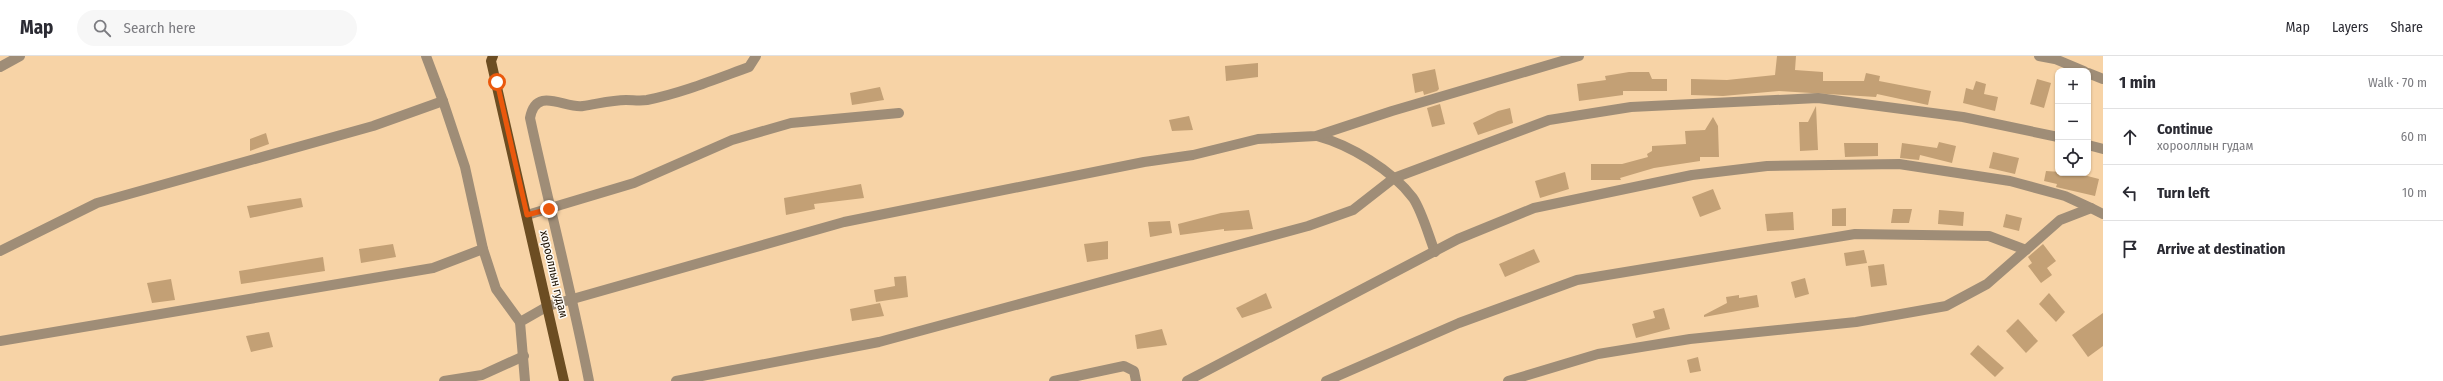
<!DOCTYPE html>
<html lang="en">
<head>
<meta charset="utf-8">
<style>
  :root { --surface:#fff; --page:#f7f7f7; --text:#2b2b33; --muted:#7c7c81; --line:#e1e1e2 }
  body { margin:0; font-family:"Fira Sans Condensed",sans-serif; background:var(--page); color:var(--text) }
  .controls { position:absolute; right:12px; top:12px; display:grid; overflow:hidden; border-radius:8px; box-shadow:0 1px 3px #0004 }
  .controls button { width:36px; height:36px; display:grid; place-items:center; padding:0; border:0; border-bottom:1px solid var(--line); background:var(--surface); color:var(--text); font:20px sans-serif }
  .stop { position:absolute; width:12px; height:12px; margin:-9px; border:3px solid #ea580c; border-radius:50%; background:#fff }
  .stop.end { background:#ea580c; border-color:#fff; box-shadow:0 1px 4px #0008 }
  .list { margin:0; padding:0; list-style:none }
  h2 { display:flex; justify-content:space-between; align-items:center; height:52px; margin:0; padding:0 16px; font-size:17px }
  h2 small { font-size:13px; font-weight:400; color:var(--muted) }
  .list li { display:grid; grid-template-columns:26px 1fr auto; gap:12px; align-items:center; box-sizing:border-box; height:56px; padding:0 16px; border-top:1px solid var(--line) }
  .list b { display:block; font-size:15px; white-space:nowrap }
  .list p { margin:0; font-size:13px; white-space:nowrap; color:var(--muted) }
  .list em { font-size:13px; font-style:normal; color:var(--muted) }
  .icon { flex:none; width:22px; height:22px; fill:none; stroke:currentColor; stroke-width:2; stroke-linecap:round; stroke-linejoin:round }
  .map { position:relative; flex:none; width:2103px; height:325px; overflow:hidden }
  header { display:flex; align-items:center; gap:24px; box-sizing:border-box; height:56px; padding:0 20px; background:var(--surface); border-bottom:1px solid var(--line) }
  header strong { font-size:19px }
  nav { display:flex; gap:22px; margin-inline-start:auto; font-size:14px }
  .search { width:280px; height:36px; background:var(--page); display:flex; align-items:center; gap:10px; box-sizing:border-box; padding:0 14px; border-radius:22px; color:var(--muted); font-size:15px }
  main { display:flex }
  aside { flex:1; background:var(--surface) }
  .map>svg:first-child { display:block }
  .building { fill:#c3a075 }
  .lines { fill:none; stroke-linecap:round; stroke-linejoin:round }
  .minor { stroke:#9f8d77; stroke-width:10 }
  .major { stroke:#6c4d22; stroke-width:10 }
  .route { stroke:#ea580c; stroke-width:5 }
  .labels { text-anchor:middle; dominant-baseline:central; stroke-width:3; stroke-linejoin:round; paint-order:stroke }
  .street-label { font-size:12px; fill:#1d1102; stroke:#fdfaf5 }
</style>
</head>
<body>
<header>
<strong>Map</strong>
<div class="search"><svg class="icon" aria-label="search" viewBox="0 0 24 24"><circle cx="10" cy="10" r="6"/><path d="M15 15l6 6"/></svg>Search here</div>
<nav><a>Map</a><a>Layers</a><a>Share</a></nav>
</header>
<main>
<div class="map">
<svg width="2103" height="325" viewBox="0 0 2103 325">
  <rect width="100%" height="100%" fill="#f7d3a6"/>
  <g class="building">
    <polygon points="1777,0 1796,0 1795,14 1823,16 1823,25 1864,25 1866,17 1880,20 1879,25 1931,35 1928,49 1877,38 1876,41 1779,35 1723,40 1691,39 1691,23 1727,24 1775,19"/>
    <polygon points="1258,7 1258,21 1226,25 1225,10"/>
    <polygon points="1435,13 1439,33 1437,35 1424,39 1423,35 1415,37 1412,18"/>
    <polygon points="1629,16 1649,16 1652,23 1667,23 1667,35 1623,35 1623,39 1579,45 1577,28 1606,24 1605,20"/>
    <polygon points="2037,23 2051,27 2044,52 2030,48"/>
    <polygon points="1976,25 1986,28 1984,38 1998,41 1995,55 1963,47 1966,32 1973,34"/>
    <polygon points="880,31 884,44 852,49 850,37"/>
    <polygon points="1440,48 1445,68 1432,71 1427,52"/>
    <polygon points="1816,50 1818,94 1800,95 1799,66 1808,66"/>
    <polygon points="1510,52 1513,67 1478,79 1473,67 1498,55"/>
    <polygon points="1189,60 1193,74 1172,75 1169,64"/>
    <polygon points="1713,61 1718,70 1719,101 1700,101 1700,105 1654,112 1620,122 1621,124 1591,124 1591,108 1622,108 1648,101 1647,98 1652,95 1652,90 1686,88 1685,75 1705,74"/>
    <polygon points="266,77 269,88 250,95 250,83"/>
    <polygon points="1939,86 1956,90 1952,107 1920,99 1919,104 1900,102 1902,87 1937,92"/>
    <polygon points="1844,87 1878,87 1878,100 1845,101"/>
    <polygon points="1993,96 2019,102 2015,118 1989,112"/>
    <polygon points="2046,115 2076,117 2099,123 2095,140 2056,131 2057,128 2044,125"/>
    <polygon points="1565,116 1569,133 1540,142 1535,125"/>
    <polygon points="861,128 864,142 814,148 815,153 786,159 784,142"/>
    <polygon points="1713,133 1721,153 1700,161 1692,141"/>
    <polygon points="301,142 303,151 250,162 247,150"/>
    <polygon points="1846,152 1846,170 1832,170 1832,153"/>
    <polygon points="1893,153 1912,153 1909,167 1891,167"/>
    <polygon points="1249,154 1253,173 1224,175 1224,173 1180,179 1178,168 1221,157"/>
    <polygon points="1939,154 1964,156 1963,170 1938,168"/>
    <polygon points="1793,156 1794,174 1767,175 1765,158"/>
    <polygon points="2006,158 2022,162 2019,175 2003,171"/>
    <polygon points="1170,165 1172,177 1150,181 1148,166"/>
    <polygon points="1108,185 1108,203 1087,206 1084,188"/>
    <polygon points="393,188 396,201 361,207 359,193"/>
    <polygon points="2043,188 2056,205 2047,212 2052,219 2041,227 2028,210 2032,207 2028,201"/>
    <polygon points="1534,193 1540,206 1505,221 1499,208"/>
    <polygon points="1864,194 1867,207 1846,210 1844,197"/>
    <polygon points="323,201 325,215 241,228 239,215"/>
    <polygon points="1884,208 1887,229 1871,231 1868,210"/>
    <polygon points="906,220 908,241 876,246 874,234 895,230 894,221"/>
    <polygon points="1805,222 1809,238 1795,242 1791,226"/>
    <polygon points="171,223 175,244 152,247 147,227"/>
    <polygon points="1266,237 1272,252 1242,262 1236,252"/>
    <polygon points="2049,237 2065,256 2056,266 2039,248"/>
    <polygon points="1739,239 1739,242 1757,239 1759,251 1704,261 1704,259 1727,247 1726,241"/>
    <polygon points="880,247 884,260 852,265 850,253"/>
    <polygon points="1664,252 1670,273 1636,282 1632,268 1655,262 1653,255"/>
    <polygon points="2103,257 2103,290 2088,301 2072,279"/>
    <polygon points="2018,263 2038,285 2026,297 2006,275"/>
    <polygon points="1162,273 1167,289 1137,293 1135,279"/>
    <polygon points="269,276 273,291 251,296 246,280"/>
    <polygon points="1978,289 2004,312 1995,321 1970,298"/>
    <polygon points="1698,301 1701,315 1690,317 1687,304"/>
  </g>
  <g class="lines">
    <g class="minor">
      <polyline points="426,0 443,45"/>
      <polyline points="2039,0 2055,3 2084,15"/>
      <polyline points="0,11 20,0"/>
      <polyline points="2088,17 2103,23"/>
      <path d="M1317,80c33,9 75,34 96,62 9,13 16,39 22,54"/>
      <polyline points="2088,89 2103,93"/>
      <polyline points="527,159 634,127 732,84 791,67 899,57"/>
      <polyline points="483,193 496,233 520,266"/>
      <polyline points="0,195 97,147 373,70 443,45 465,111 483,193 433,212 0,285"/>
      <polyline points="444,325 482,319 524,300"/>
      <polyline points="525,325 520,266 548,250 844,166 1144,106 1193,99 1258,83 1316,80 1392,55 1579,0"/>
      <path d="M589,325c-17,-88 -40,-175 -59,-263 6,-33 35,-9 53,-12 14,-2 29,-6 43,-6 7,0 14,1 21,0 35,-7 69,-21 102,-33l7,-11"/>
      <polyline points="676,325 879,286 1308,170 1353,154 1394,122 1549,64 1631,51 1818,42 1963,61 2058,81"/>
      <polyline points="1054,325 1124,310 1134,315 1136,325"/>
      <polyline points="1187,325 1458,183 1534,152 1692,119 1767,110 1899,108 2010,125 2065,140 2091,152"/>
      <polyline points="1326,325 1459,267 1577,224 1855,178 1989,180 2026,194"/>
      <polyline points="1508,325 1598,298 1690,283 1856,266 1946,250 1987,228 2060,164 2091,152 2103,158"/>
    </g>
    <polyline class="major" points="493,0 491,5 564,325"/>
  </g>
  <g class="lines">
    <polyline class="route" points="497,26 527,159 549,153"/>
  </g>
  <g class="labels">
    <g class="street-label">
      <text transform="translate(554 218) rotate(77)">хорооллын гудам</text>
    </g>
  </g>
</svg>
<div class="controls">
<button>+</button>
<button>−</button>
<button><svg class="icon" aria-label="locate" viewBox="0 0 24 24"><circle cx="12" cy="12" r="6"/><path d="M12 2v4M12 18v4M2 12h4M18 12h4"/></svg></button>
</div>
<div class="stop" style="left:497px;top:26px"></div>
<div class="stop end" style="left:549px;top:153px"></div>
</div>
<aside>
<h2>1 min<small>Walk · 70 m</small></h2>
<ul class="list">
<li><svg class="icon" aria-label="ahead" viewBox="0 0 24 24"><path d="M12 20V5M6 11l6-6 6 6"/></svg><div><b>Continue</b><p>хорооллын гудам</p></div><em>60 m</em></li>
<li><svg class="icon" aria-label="left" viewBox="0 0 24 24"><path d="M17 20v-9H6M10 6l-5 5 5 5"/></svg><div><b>Turn left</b></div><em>10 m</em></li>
<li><svg class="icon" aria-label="arrive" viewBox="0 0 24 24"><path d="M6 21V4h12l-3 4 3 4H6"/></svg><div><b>Arrive at destination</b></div></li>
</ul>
</aside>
</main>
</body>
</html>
